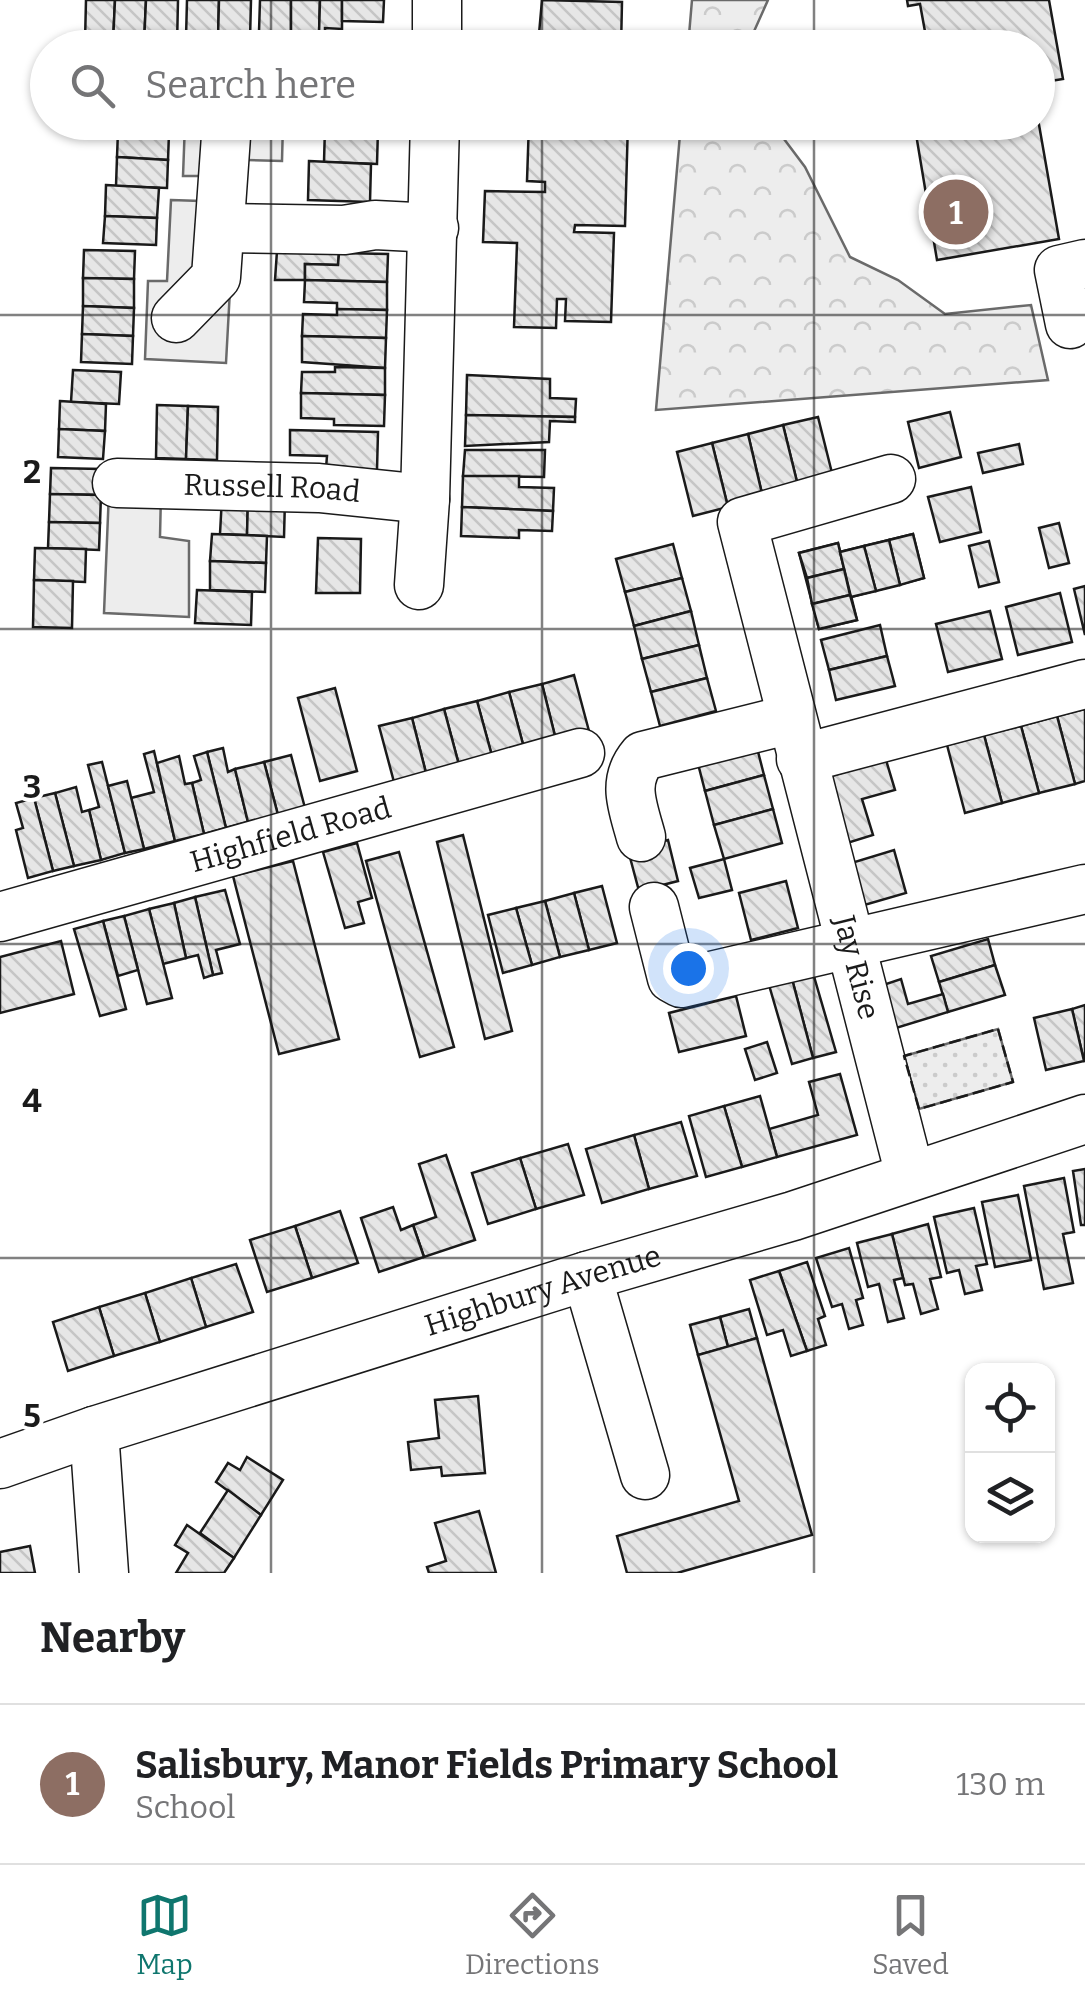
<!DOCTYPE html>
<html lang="en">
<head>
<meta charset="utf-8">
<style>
  :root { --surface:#fff; --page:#f2f2f2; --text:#202124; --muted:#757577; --line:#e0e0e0; --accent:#0f766e }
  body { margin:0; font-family:Bitter,serif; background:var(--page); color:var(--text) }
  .controls { position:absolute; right:30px; bottom:30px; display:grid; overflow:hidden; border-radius:20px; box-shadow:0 2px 8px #0004 }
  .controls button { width:90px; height:90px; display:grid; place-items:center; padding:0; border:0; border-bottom:2px solid var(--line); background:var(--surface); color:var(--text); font:50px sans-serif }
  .you { position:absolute; left:688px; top:968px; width:35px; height:35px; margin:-25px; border:8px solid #fff; border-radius:50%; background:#1a73e8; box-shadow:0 0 0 15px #1a73e833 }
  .badge { display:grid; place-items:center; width:65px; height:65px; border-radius:50%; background:var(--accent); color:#fff; font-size:32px; font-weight:700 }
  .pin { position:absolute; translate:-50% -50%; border:5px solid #fff; box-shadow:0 2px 10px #0006 }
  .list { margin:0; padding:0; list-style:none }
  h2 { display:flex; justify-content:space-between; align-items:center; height:130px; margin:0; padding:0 40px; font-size:42px }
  h2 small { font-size:32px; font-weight:400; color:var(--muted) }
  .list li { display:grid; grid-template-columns:65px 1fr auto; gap:30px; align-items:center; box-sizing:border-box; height:160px; padding:0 40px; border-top:2px solid var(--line) }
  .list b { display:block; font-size:38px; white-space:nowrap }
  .list p { margin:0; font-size:32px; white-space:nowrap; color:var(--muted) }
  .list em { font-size:32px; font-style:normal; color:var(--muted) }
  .icon { flex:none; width:55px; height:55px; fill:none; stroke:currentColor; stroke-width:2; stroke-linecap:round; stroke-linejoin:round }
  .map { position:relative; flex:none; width:1085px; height:1573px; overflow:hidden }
  .search { position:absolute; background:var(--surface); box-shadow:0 2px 8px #0004; left:30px; right:30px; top:30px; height:110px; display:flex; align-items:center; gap:25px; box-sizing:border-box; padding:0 35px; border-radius:55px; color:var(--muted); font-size:38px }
  .sheet { height:290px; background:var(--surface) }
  nav { display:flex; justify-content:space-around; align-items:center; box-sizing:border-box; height:140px; border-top:2px solid var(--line); background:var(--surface); font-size:28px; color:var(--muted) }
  nav a { display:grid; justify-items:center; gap:5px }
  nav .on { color:var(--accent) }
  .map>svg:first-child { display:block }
  .forest { fill:url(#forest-crowns); stroke:#6a6a6a; stroke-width:2.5 }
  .park { fill:url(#park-dots); stroke:#6a6a6a; stroke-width:2.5 }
  .built { fill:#ededed; stroke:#6a6a6a; stroke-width:2.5 }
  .building { fill:url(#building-back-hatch); stroke:#1a1a1a; stroke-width:2.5 }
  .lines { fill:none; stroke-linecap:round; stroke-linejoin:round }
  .minor-casing { stroke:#1a1a1a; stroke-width:51 }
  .minor { stroke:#fff; stroke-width:48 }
  .fence { stroke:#1a1a1a; stroke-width:2.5; stroke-dasharray:12 5; stroke-linecap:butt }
  .grid { fill:none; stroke:#1a1a1a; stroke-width:2.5; stroke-opacity:0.55 }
  .labels { text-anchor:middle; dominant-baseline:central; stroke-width:8; stroke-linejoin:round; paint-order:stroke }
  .street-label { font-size:30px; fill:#1a1a1a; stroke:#fff }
  .grid-label { font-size:32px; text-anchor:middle; font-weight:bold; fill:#1a1a1a; stroke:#fff; stroke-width:8; stroke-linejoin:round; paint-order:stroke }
</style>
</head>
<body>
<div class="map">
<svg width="1085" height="1573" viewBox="0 0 1085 1573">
  <defs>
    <pattern id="forest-crowns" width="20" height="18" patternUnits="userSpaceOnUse" patternTransform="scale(2.5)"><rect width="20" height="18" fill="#ededed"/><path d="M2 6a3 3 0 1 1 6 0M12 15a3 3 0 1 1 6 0" fill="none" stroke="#cbcbcb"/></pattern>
    <pattern id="park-dots" width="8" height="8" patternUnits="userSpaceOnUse" patternTransform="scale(2.5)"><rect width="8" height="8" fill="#ededed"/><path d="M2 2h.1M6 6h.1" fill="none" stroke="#cbcbcb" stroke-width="1.8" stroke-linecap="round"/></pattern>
    <pattern id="building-back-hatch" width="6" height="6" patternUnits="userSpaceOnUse" patternTransform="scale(2.5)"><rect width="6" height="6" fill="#e6e6e6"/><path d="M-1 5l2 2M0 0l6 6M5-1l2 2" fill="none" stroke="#c5c5c5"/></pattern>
  </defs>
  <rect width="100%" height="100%" fill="#fff"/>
  <g class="forest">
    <polygon points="692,0 768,0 747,47 688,47"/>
    <polygon points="681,123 772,123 805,167 850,257 898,280 945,314 1031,305 1048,380 656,410"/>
  </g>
  <polygon class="park" points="998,1029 1013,1082 919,1109 904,1056"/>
  <g class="built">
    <polygon points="185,123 283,123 282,161 211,159 210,176 183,176"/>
    <polygon points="171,200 201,201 231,271 226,363 145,359 148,281 167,281"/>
    <polygon points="109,491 161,493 160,537 189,541 189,617 104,613"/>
  </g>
  <g class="building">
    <polygon points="86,0 115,0 113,43 85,42"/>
    <polygon points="115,0 146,0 144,44 113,43"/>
    <polygon points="146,0 178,0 177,46 144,44"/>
    <polygon points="187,0 219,0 218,39 186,38"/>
    <polygon points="219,0 251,0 250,40 218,39"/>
    <polygon points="260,0 291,0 291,33 259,32"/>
    <polygon points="291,0 320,0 319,34 291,33"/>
    <polygon points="320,0 342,0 342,29 325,28 325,35 319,34"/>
    <polygon points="342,0 384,0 383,22 342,21"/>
    <polygon points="542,0 622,2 621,48 499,48 500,33 539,34"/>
    <polygon points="907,0 1049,0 1063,79 1038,83 1038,48 928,48 920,4 908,6"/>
    <polygon points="1038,119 1059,239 937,260 914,122 1038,122"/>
    <polygon points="105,122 146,122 146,132 105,131"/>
    <polygon points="326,122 378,122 378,129 325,127"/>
    <polygon points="529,122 628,122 625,226 575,225 574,232 614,233 611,322 565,321 566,299 557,299 556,328 514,327 517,243 483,242 485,191 545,192 545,182 527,181"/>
    <polygon points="325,127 378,129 377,164 324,162"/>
    <polygon points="118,131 169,133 168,160 117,157"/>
    <polygon points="117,157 168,160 167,188 116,186"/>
    <polygon points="309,161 371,164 370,202 308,200"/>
    <polygon points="106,185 159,188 157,218 105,216"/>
    <polygon points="105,216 157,218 156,245 103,243"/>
    <polygon points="84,250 135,251 134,279 83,278"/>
    <polygon points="277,251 339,253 338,265 305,264 305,280 275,280"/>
    <polygon points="339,253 388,254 387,282 305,280 305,264 338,265"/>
    <polygon points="83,278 134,279 134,308 83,306"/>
    <polygon points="305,280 387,282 387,310 337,309 337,303 304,302"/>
    <polygon points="83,306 134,308 133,336 82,334"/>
    <polygon points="337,309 387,310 386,338 302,336 303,314 337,315"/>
    <polygon points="82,334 133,336 132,364 81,362"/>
    <polygon points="302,336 386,338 385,368 302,362"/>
    <polygon points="335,367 385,368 385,395 301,393 302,372 335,372"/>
    <polygon points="73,370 121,372 119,404 71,402"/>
    <polygon points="467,375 550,379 550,398 576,399 575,417 466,415"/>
    <polygon points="301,393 385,395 384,426 334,425 334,419 301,418"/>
    <polygon points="60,401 106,404 105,431 59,429"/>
    <polygon points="157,405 188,406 186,459 156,458"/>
    <polygon points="188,406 218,407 217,460 186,459"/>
    <polygon points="950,412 961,457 919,468 908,422"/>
    <polygon points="466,415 575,417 575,422 550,421 549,442 465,446"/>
    <polygon points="818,417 834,481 799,490 783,425"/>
    <polygon points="783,425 799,490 763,498 748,434"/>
    <polygon points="59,429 105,431 103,459 58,457"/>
    <polygon points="290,430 378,432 377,470 326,468 327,456 290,455"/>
    <polygon points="748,434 763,498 728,507 712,443"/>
    <polygon points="712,443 728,507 693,516 677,452"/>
    <polygon points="1019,444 1023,464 983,473 978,453"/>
    <polygon points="465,450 545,450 544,477 463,476"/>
    <polygon points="51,468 102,469 101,495 50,494"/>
    <polygon points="463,476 519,476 519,487 554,488 553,511 462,507"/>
    <polygon points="971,487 981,532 940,542 928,497"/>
    <polygon points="50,494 101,495 100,523 49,522"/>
    <polygon points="222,497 248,498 247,535 220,534"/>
    <polygon points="248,498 285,499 284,537 247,535"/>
    <polygon points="462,507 553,511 552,531 519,530 519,538 461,536"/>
    <polygon points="49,522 100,523 99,550 48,548"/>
    <polygon points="1059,523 1069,563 1049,568 1039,528"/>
    <polygon points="212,534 267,536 266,563 210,561"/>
    <polygon points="913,534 924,578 851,597 840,552"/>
    <polygon points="913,534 924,578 900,585 889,540"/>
    <polygon points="318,538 361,539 360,593 316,593"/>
    <polygon points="889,540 900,585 876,591 864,546"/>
    <polygon points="989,541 999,582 979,587 969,546"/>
    <polygon points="838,543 857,620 819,629 799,553"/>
    <polygon points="838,543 844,569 807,578 799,553"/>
    <polygon points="673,544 682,578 625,592 616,559"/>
    <polygon points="864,546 876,591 851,597 840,552"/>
    <polygon points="35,548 86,549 85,582 34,580"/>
    <polygon points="210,561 266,563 265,592 210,590"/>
    <polygon points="844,569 850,595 812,604 807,578"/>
    <polygon points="682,578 691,611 634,626 625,592"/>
    <polygon points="34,580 73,581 72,628 33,627"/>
    <polygon points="1085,586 1085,635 1074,589"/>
    <polygon points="197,590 252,592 251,625 195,623"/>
    <polygon points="1060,593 1072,642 1018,655 1006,607"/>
    <polygon points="850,595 857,620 819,629 812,604"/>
    <polygon points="691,611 699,645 642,659 634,626"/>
    <polygon points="990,611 1002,659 948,672 936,624"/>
    <polygon points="880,625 887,656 829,670 821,640"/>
    <polygon points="699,645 707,678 651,692 642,659"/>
    <polygon points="887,656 895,686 836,700 829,670"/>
    <polygon points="574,675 589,731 556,740 542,684"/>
    <polygon points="707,678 716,711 660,726 651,692"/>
    <polygon points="542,684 556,740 524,748 509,692"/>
    <polygon points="335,688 357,771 320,781 298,698"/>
    <polygon points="509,692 524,748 492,756 477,701"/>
    <polygon points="477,701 492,756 459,765 444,709"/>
    <polygon points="444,709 459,765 426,773 412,718"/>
    <polygon points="1085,709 1085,781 1075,784 1057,716"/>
    <polygon points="1057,716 1075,784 1039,793 1021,726"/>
    <polygon points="412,718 426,773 394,782 379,726"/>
    <polygon points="1021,726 1039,793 1002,803 984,735"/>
    <polygon points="984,735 1002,803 965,813 947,745"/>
    <polygon points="755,740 764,775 705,791 696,756"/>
    <polygon points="223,748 228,772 235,769 248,822 226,828 207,752"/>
    <polygon points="154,751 175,841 144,849 131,798 154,792 144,754"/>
    <polygon points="207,752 226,828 204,834 192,783 201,780 194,756"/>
    <polygon points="291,755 305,808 278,815 264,762"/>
    <polygon points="179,756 185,784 192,783 204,834 175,841 157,763"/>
    <polygon points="886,760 895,790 862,799 873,835 844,844 824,778"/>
    <polygon points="102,762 125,853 101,860 89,810 99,807 88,765"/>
    <polygon points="264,762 278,815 248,822 235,769"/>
    <polygon points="764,775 773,809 714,825 705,791"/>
    <polygon points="127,781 144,849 125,853 108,786"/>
    <polygon points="76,787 82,812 89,810 101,860 74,866 55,793"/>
    <polygon points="55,793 74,866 53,871 34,798"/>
    <polygon points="34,798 53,871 28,878 16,830 23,828 16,803"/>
    <polygon points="773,809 782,843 724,859 714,825"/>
    <polygon points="463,835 512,1031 485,1039 437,842"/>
    <polygon points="668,840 678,881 639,891 628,850"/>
    <polygon points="357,843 372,898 358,902 364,923 345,928 323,852"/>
    <polygon points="894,850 906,893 861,906 848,864"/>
    <polygon points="399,852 454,1047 420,1057 366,861"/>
    <polygon points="724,859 732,890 699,898 690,868"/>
    <polygon points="293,861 339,1039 279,1054 233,876"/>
    <polygon points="786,881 798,928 751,940 739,893"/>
    <polygon points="602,886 617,943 589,950 574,893"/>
    <polygon points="225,890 240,944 216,950 222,973 213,975 195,897"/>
    <polygon points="574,893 589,950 560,957 545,901"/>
    <polygon points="195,897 213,975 204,978 198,955 186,958 174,903"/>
    <polygon points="545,901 560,957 532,965 516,908"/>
    <polygon points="174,903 186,958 163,964 149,909"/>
    <polygon points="516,908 532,965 503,973 488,915"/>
    <polygon points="149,909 172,998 147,1004 124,916"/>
    <polygon points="124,916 138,970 118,976 103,921"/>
    <polygon points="103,921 126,1009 100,1016 74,929"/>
    <polygon points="988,939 995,965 939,982 931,956"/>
    <polygon points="61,941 74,994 0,1013 0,957"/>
    <polygon points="995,965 1005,995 948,1012 939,982"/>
    <polygon points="813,973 836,1052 813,1058 792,979"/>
    <polygon points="792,979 813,1058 792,1064 769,985"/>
    <polygon points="901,979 908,1004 943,994 948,1012 896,1028 883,985"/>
    <polygon points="736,996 746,1036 679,1052 669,1013"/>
    <polygon points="1085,1005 1085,1061 1084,1061 1072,1009"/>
    <polygon points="1072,1009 1084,1061 1046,1070 1034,1018"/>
    <polygon points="767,1042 777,1073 755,1080 745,1049"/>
    <polygon points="840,1074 857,1135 777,1157 769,1129 818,1115 809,1082"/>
    <polygon points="760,1096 777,1157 742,1167 724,1106"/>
    <polygon points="724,1106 742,1167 706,1177 689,1116"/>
    <polygon points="681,1122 697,1176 649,1189 634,1135"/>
    <polygon points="634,1135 649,1189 602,1203 586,1149"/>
    <polygon points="568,1144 584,1195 536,1209 520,1158"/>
    <polygon points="446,1155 475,1240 424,1257 413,1225 436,1217 419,1164"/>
    <polygon points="520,1158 536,1209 488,1224 472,1173"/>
    <polygon points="1085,1169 1085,1225 1081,1225 1073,1171"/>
    <polygon points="1064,1178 1074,1232 1063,1234 1073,1283 1044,1289 1024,1186"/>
    <polygon points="1018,1195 1031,1260 995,1267 982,1202"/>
    <polygon points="393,1207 401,1230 413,1225 424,1257 379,1272 361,1218"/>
    <polygon points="974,1208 987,1264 976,1266 982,1290 965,1294 959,1270 947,1273 934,1217"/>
    <polygon points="340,1211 358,1263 312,1278 295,1226"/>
    <polygon points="928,1224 941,1277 930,1279 938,1309 921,1314 913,1284 905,1285 892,1234"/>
    <polygon points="295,1226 312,1278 267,1292 250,1240"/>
    <polygon points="892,1234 903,1278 894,1280 904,1318 888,1322 879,1284 868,1287 857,1243"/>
    <polygon points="849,1248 863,1298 856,1300 863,1325 849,1329 842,1304 832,1307 816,1258"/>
    <polygon points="807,1262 825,1316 818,1319 826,1345 807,1351 779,1271"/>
    <polygon points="236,1264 253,1312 206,1327 191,1278"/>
    <polygon points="779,1271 807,1351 791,1356 783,1330 767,1335 750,1280"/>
    <polygon points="191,1278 206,1327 160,1342 145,1293"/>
    <polygon points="145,1293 160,1342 114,1356 99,1307"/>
    <polygon points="99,1307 114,1356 68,1371 53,1322"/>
    <polygon points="749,1309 757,1338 728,1347 720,1317"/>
    <polygon points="720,1317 728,1347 698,1355 690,1325"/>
    <polygon points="757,1338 812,1535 677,1573 627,1573 617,1536 739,1501 698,1355"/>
    <polygon points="478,1396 485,1473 442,1476 441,1467 411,1470 408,1442 439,1438 435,1400"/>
    <polygon points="247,1457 283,1480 261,1515 216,1482 228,1463 240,1470"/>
    <polygon points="228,1490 261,1515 234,1558 200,1533"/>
    <polygon points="479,1511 496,1573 429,1573 427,1567 446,1561 435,1523"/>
    <polygon points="187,1525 234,1558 224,1573 176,1573 188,1553 175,1545"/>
    <polygon points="30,1546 35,1573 0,1573 0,1552"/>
  </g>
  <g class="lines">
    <defs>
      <g id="minor">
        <polyline points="437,48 437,0"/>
        <polyline points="220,228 344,230 375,225 434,228"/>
        <polyline points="176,318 216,277 227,122"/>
        <polyline points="1070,324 1059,270 1085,264"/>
        <path id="s1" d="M891,479l-149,43 168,653"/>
        <path id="s2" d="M117,483l202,5 106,11"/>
        <polyline points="419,585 425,499 435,122"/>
        <polyline points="801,759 1085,684"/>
        <path d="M641,837c-8,-30 -20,-55 2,-81l148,-37"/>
        <polyline points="654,907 672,978 681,983 1085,889"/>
        <path id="s3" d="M0,917l580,-164"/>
        <polyline points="587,1276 645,1475"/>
        <polyline points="94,1431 104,1573"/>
        <path id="s4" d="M0,1464l94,-33 493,-155 206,-60 292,-97"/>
      </g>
    </defs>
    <use href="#minor" class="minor-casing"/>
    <use href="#minor" class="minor"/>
    <polygon class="fence" points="998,1029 1013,1082 919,1109 904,1056"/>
  </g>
  <path class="grid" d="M271,0v48M542,0v48M814,0v48M271,122v1451M542,122v1451M814,122v1451M0,315h1085M0,629h1085M0,944h1085M0,1258h1085"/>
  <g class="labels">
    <g class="street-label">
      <text stroke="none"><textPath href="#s2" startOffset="155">Russell Road</textPath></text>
      <text stroke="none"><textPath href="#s3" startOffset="302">Highfield Road</textPath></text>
      <text stroke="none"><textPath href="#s1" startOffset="615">Jay Rise</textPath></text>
      <text stroke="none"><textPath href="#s4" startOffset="570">Highbury Avenue</textPath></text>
    </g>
  </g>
  <g class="grid-label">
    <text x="32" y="483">2</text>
    <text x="32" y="798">3</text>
    <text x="32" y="1112">4</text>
    <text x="32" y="1427">5</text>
  </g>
</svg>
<div class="controls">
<button><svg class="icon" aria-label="locate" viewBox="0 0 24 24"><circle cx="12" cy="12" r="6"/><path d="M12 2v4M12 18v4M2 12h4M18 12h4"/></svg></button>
<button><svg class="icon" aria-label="layers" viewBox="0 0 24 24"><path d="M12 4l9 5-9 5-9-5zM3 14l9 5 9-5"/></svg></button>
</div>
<div class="you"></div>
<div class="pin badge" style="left:956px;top:212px;background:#8d6e63">1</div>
<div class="search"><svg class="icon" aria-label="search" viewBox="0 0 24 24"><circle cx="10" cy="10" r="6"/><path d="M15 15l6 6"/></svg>Search here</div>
</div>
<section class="sheet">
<h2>Nearby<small></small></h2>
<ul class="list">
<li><span class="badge" style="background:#8d6e63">1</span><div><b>Salisbury, Manor Fields Primary School</b><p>School</p></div><em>130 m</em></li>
</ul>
</section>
<nav>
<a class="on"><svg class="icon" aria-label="map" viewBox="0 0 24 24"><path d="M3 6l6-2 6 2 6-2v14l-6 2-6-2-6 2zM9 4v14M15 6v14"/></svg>Map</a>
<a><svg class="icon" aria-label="directions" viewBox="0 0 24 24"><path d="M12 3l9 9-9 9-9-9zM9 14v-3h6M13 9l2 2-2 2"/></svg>Directions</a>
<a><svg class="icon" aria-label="saved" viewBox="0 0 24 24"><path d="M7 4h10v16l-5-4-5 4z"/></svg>Saved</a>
</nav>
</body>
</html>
